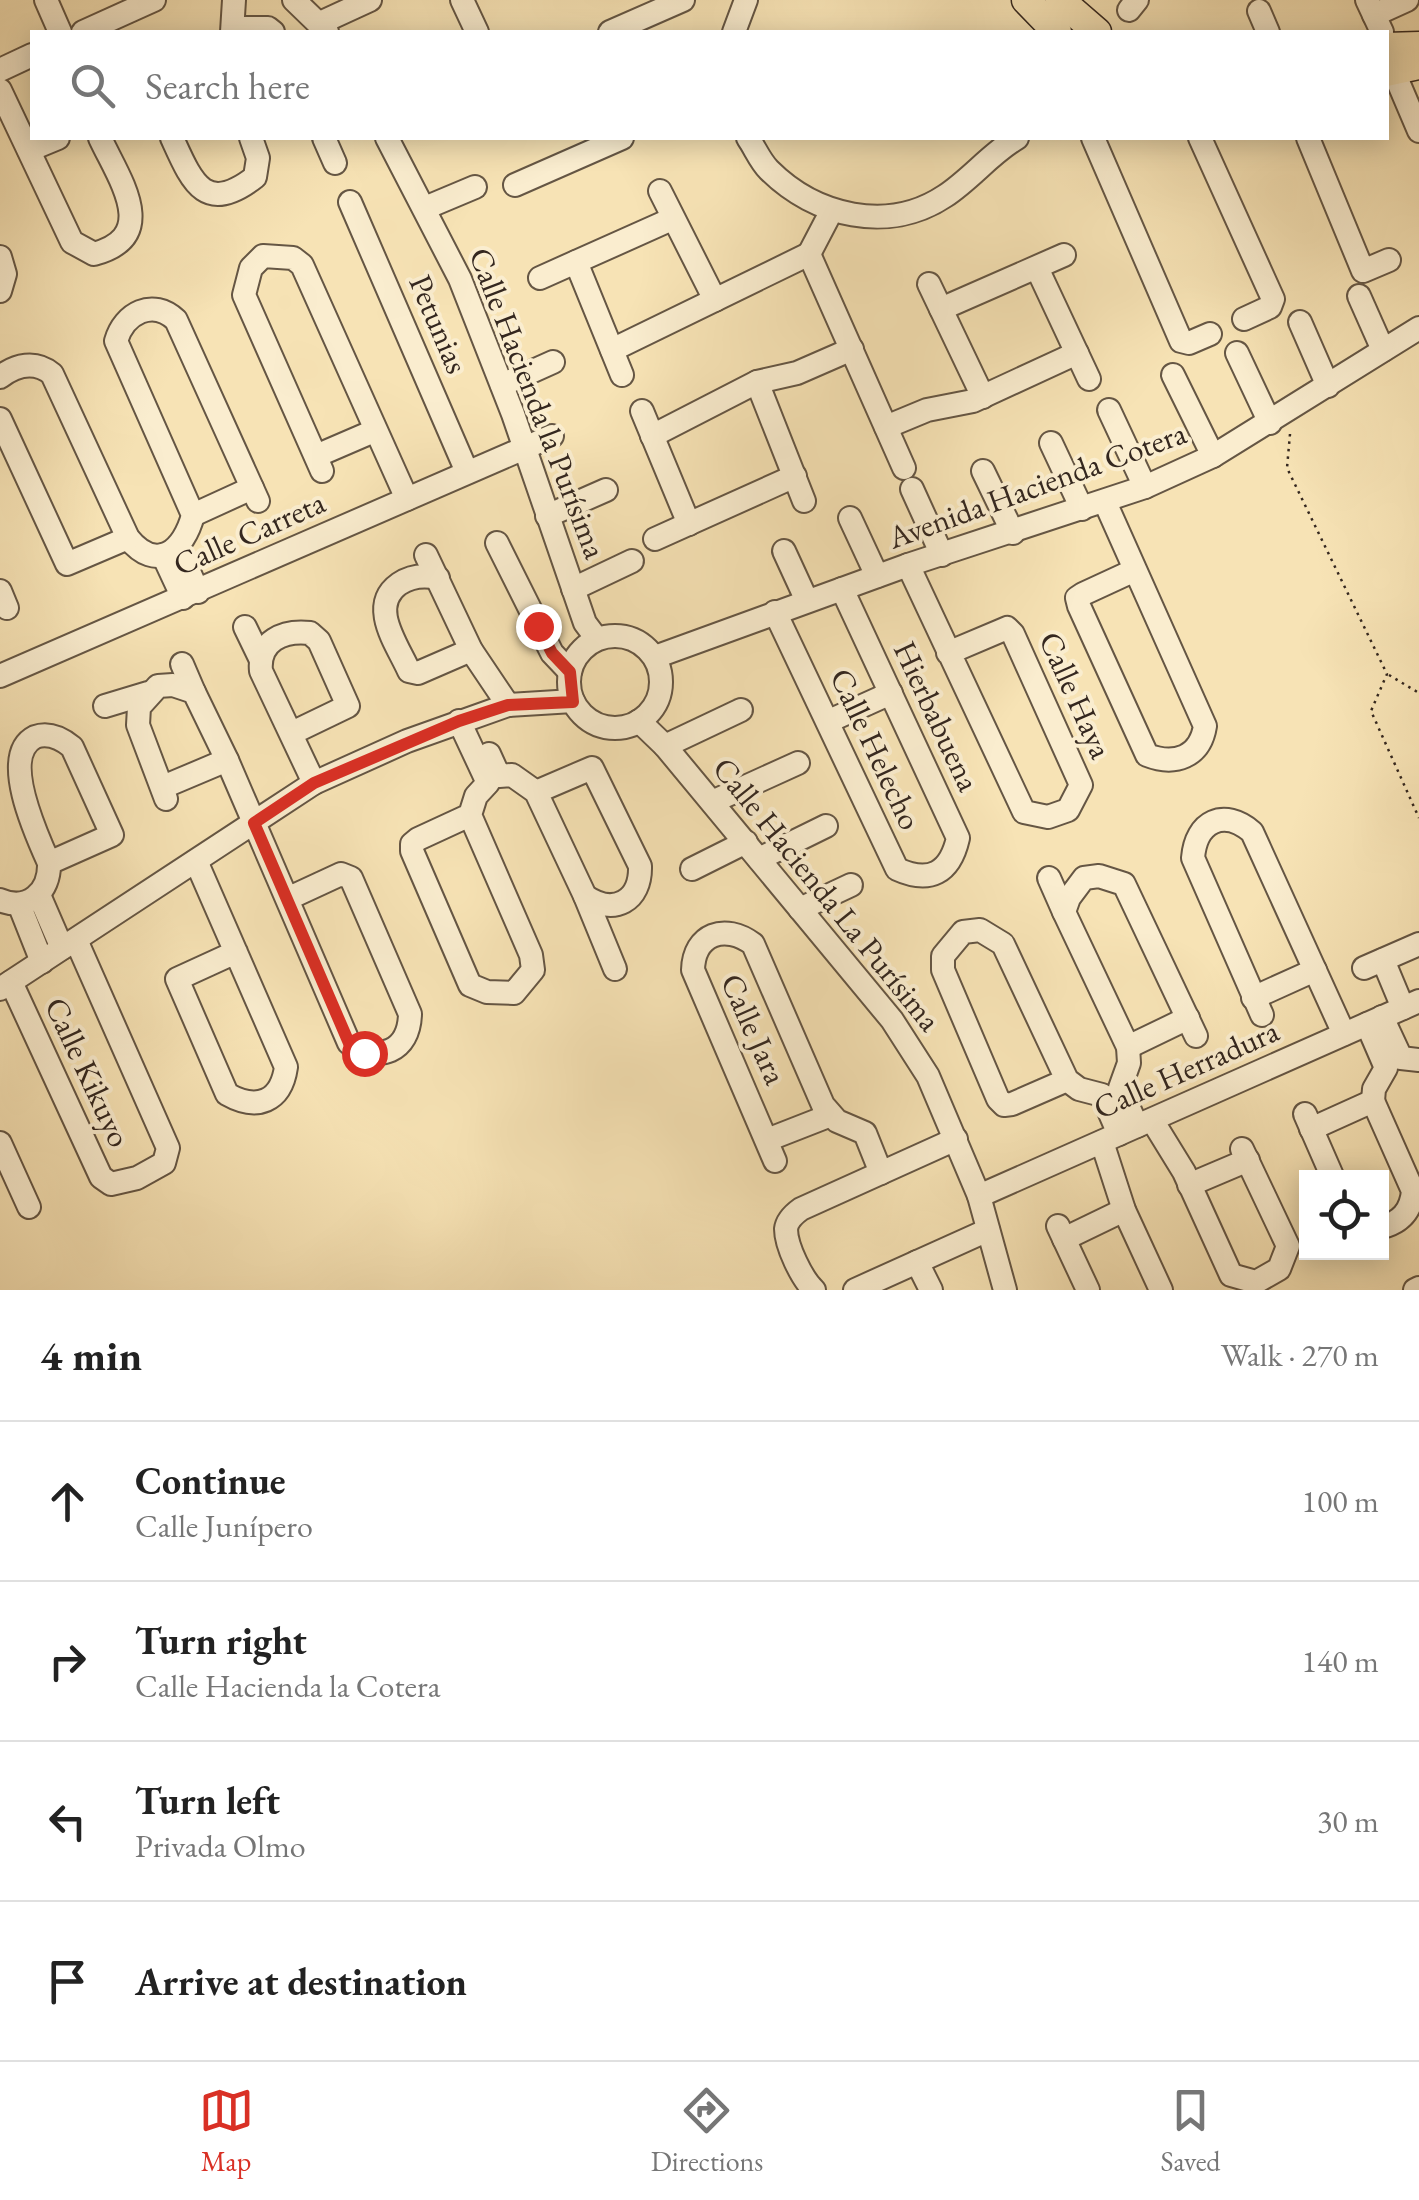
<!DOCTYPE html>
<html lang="en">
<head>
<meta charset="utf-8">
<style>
  :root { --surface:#fff; --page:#f2f2f2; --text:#222; --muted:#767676; --line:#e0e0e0; --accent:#d93025 }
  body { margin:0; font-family:"EB Garamond",serif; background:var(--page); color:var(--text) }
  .controls { position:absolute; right:30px; bottom:30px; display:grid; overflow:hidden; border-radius:0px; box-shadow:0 5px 25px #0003 }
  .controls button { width:90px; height:90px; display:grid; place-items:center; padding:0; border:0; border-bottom:2px solid var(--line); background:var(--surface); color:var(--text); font:50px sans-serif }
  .stop { position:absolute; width:30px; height:30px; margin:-22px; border:8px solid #d93025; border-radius:50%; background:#fff }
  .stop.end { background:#d93025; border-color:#fff; box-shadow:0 2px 10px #0008 }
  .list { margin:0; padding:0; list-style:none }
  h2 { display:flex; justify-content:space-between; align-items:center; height:130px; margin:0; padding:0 40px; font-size:42px }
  h2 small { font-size:32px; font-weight:400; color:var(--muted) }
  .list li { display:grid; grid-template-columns:65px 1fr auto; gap:30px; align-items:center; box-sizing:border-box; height:160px; padding:0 40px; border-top:2px solid var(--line) }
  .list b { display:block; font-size:38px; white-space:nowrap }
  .list p { margin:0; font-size:32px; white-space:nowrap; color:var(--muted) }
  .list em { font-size:32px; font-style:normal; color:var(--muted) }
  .icon { flex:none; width:55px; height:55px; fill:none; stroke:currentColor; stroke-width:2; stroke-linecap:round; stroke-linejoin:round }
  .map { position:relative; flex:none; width:1419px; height:1290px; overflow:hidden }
  .search { position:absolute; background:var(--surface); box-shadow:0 5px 25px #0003; left:30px; right:30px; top:30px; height:110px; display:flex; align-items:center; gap:25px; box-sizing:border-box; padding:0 35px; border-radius:0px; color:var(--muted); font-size:38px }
  .sheet { height:770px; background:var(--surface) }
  nav { display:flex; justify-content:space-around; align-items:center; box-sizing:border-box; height:140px; border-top:2px solid var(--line); background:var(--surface); font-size:28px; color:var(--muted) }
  nav a { display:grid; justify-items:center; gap:5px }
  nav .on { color:var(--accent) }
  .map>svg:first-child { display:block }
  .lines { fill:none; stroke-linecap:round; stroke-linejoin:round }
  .minor-casing { stroke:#655644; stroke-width:26 }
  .major-casing { stroke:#34271f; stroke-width:31 }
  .path { stroke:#34271f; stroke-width:2.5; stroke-dasharray:2.5 5; stroke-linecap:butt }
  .minor { stroke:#faedcf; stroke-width:22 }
  .major { stroke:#f7e3b5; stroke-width:28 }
  .route { stroke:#d93025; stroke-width:12 }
  .labels { text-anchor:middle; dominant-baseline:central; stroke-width:8; stroke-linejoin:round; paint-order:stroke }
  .street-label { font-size:32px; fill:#34271f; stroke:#faedcf }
</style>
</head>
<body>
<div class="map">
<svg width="1419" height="1290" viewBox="0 0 1419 1290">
  <rect width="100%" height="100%" fill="#f7e3b5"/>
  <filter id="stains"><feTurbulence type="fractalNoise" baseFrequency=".002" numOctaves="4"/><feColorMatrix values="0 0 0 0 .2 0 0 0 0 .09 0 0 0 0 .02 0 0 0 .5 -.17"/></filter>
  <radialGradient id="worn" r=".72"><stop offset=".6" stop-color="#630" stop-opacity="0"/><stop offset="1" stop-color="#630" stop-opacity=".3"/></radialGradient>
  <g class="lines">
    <defs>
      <g id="minor">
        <polyline points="46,0 60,32"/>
        <polyline points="294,0 327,32"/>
        <polyline points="462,0 477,32"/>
        <polyline points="1367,0 1382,32"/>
        <polyline points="1129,10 1137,0"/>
        <polyline points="1259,11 1268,32"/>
        <polyline points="1374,15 1407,0"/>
        <polyline points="320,23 370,0"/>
        <polyline points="235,28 268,28 273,32"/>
        <polyline points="83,32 154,0"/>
        <polyline points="232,32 234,0"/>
        <polyline points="610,32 683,0"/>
        <polyline points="734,32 746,0"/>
        <polyline points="1390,56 1393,70 1419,131"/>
        <polyline points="0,70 32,55"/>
        <path d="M0,90l72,152 22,12c67,-18 25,-75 6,-116"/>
        <path d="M172,138c20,44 33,78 83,39l3,-19 -7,-20"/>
        <polyline points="324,138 335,163"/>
        <polyline points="387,138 460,279 513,414 585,623 597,639"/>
        <path d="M748,138c7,10 12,23 21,32 46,46 119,64 176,26 26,-17 46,-43 72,-58"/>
        <polyline points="1093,138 1181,341 1189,343 1210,334"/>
        <polyline points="1200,138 1273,299 1270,307 1244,319"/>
        <polyline points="1308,138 1363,271 1389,260"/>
        <polyline points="29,150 58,138"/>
        <polyline points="515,185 622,138"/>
        <polyline points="660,191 715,300"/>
        <polyline points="350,202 467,472"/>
        <polyline points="425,208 475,187"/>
        <polyline points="809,254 904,468"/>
        <polyline points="809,254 831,212"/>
        <polyline points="0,257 5,274 0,291"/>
        <polyline points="576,262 622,375"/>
        <polyline points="1037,268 1089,379"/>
        <polyline points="540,278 672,219"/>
        <polyline points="929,284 983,397"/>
        <polyline points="1359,296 1383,350"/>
        <polyline points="941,309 1064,255"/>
        <polyline points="1300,322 1328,386"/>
        <polyline points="612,350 809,254"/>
        <polyline points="1237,353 1270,423"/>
        <polyline points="1173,375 1213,456"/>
        <path d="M0,377c16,-12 35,-17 52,-3l76,164c29,36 56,12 65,-23l-77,-174c8,-28 37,-43 60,-21l82,181"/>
        <polyline points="757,382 804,501"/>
        <polyline points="502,385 553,362"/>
        <polyline points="1109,410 1145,487"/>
        <polyline points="642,411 689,524"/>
        <polyline points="0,419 67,564 128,538"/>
        <polyline points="886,427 927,410 973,401 1077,353"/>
        <polyline points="652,436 757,382 797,373 852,349"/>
        <polyline points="1051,443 1082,509"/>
        <polyline points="316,456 374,431"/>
        <polyline points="322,471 244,295 251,268 263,256 293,258 302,265 407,499"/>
        <polyline points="983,471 1013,533"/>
        <polyline points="912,489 942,555"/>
        <path d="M1105,502l100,224c-5,31 -30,40 -58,29l-68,-149 -2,-8 6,-4 52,-24"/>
        <polyline points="193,515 252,488"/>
        <polyline points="547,516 606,490"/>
        <polyline points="850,518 877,576"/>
        <polyline points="655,539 795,476"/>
        <polyline points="497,543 552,653 570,672"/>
        <polyline points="179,549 198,592"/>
        <polyline points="784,551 807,601"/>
        <polyline points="163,555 183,598"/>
        <polyline points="426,555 471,650 508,705"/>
        <polyline points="908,565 1024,812 1048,817 1068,810 1081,785 1013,634 1007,628 1000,631 948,653"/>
        <path d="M438,578c-13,-3 -27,-2 -39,6 -31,22 -2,60 10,87l9,2 53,-23"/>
        <polyline points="573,589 632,561"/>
        <polyline points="0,591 7,608"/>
        <path d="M775,612l122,257c33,15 53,4 61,-31l-116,-249"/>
        <polyline points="245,627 260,658"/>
        <circle cx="615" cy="682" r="46"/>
        <polyline points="655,657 908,565 1145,487 1213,456 1419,328"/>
        <polyline points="182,664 194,692"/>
        <polyline points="0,676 552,436"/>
        <polyline points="105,706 148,693"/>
        <polyline points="459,721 488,783 476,796 470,815 531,955 533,970 514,993 487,992 470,985 412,851 412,844 418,839 470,815"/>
        <polyline points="639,721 665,746 892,1020 928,1076 979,1196 1005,1290"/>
        <polyline points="829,721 891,693"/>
        <path d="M292,733l56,-27 -29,-65 -9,-8c-27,-3 -52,8 -49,38l53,112"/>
        <polyline points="665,746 741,710"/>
        <path d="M489,754l10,22 13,-1 24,17 49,104c29,20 56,5 55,-30l-48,-98 -56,24"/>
        <polyline points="163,787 227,760"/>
        <path d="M166,799l-28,-74 1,-18 19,-21 15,-1 21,7 33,68 122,283c30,20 60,9 61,-29l-59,-136 -10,-4 -54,25"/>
        <polyline points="712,802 798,763"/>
        <polyline points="759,859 826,826"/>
        <path d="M196,861l90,206c-5,35 -29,44 -59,27l-50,-115 59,-27"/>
        <polyline points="692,869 746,842"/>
        <polyline points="1049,878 1064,912"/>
        <polyline points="39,895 62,948"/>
        <polyline points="585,896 615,969"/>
        <path d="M0,900c28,12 50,-8 49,-37 -14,-31 -49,-108 -14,-126 14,-5 26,1 37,10l40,88 -63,28"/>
        <polyline points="19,904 42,962"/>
        <polyline points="800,909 851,885"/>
        <polyline points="1383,960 1403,1008"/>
        <polyline points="1364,968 1419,944"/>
        <polyline points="11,982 101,1177 111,1184 137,1178 164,1163 168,1148 76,940"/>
        <polyline points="0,989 314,783 407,741 508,705 573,701"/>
        <polyline points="1253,998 1315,970"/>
        <path d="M1262,1015l-69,-157c3,-37 31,-50 59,-26l92,202"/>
        <polyline points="1382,1017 1401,1058 1419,1060"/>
        <polyline points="1367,1024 1386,1068 1374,1089 1373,1101"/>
        <polyline points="1128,1047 1188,1018"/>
        <polyline points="1067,1080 1012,1104 1004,1105 998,1099 943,970 943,956 963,932 980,930 1003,944 1067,1080 1079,1089 1102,1095 1119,1134"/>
        <path d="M1373,1101l40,90c-2,20 -12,31 -31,36"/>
        <polyline points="1305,1114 1333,1178"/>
        <polyline points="1152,1120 1184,1172 1231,1275 1256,1282 1279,1269 1288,1246 1242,1149"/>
        <polyline points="1137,1126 1120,1088 1129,1063 1128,1047 1064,912 1069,898 1084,878 1099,876 1124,884 1196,1036"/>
        <polyline points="1311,1129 1373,1101"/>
        <polyline points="767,1140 831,1115"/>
        <polyline points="1102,1142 1124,1210 1161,1290"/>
        <polyline points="0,1143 29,1207"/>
        <path d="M775,1161l-82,-191c1,-36 32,-47 60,-26l70,161 14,16 28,12 16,40"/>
        <polyline points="1189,1185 1248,1160"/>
        <polyline points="979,1196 1419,1001"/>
        <polyline points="1058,1226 1088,1290"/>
        <polyline points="1064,1239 1124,1210"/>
        <polyline points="917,1262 931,1290"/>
        <path d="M814,1290c-12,-11 -28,-44 -28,-61 1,-9 8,-15 15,-20l155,-70"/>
        <polyline points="855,1290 988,1230"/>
        <polyline points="1415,1290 1419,1288"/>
      </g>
      <g id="major">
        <polyline points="1026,0 1057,32"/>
        <polyline points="1060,0 1097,32"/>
        <polyline points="1386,47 1419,46"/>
        <polyline points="1386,72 1419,65"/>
      </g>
    </defs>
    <use href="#minor" class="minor-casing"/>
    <use href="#major" class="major-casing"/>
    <g class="path">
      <polyline points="1290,434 1287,468 1387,674 1371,711 1419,818"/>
      <polyline points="1389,675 1419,693"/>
    </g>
    <use href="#minor" class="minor"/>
    <use href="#major" class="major"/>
  </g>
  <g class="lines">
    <polyline class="route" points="364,1053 349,1043 254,823 314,783 459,721 508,705 573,702 570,672 552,653 538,626"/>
  </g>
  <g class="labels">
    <g class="street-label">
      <text transform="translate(439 324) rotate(67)">Petunias</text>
      <text transform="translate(538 403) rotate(69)">Calle Hacienda la Purísima</text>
      <text transform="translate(1037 485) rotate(-20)">Avenida Hacienda Cotera</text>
      <text transform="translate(249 533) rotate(-24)">Calle Carreta</text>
      <text transform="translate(1076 695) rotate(66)">Calle Haya</text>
      <text transform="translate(937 716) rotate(65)">Hierbabuena</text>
      <text transform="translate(876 749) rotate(65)">Calle Helecho</text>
      <text transform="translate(827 894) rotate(51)">Calle Hacienda La Purísima</text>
      <text transform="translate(754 1029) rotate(66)">Calle Jara</text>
      <text transform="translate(1186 1069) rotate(-24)">Calle Herradura</text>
      <text transform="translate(88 1072) rotate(65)">Calle Kikuyo</text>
    </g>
  </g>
  <rect width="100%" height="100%" filter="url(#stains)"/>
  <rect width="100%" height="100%" fill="url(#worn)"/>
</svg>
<div class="controls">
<button><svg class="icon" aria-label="locate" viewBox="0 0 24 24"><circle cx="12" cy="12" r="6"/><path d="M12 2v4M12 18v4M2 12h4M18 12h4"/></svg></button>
</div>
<div class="stop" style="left:364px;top:1053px"></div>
<div class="stop end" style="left:538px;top:626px"></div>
<div class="search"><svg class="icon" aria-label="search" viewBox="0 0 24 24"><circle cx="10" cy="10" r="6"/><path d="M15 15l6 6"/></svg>Search here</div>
</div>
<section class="sheet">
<h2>4 min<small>Walk · 270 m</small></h2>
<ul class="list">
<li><svg class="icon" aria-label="ahead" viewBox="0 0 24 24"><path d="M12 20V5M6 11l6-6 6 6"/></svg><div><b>Continue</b><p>Calle Junípero</p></div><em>100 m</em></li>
<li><svg class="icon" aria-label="right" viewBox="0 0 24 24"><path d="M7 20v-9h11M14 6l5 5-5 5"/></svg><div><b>Turn right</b><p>Calle Hacienda la Cotera</p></div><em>140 m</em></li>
<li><svg class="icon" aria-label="left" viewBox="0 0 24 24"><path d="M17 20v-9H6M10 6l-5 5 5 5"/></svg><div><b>Turn left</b><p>Privada Olmo</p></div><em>30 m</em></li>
<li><svg class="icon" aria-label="arrive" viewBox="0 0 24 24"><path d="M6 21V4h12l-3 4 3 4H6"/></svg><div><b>Arrive at destination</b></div></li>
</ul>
</section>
<nav>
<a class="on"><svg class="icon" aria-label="map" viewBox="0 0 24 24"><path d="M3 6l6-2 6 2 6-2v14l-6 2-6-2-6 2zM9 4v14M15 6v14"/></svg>Map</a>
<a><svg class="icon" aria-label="directions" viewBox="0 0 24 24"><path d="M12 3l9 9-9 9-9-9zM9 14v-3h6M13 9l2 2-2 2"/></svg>Directions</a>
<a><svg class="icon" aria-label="saved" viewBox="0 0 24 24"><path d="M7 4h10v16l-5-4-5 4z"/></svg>Saved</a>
</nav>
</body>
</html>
